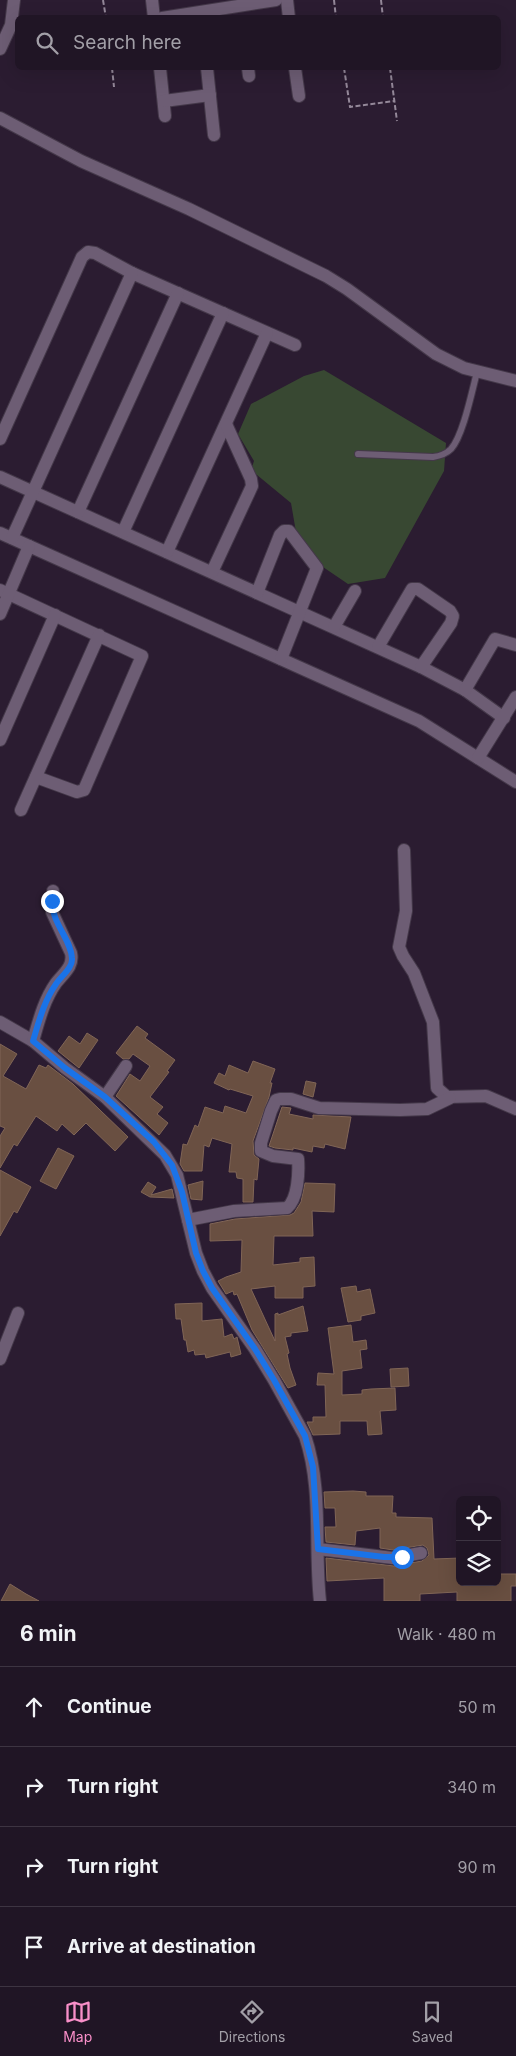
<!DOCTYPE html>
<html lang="en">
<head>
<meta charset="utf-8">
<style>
  :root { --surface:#201525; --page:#281e2d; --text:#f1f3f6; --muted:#a29fa7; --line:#3d3442; --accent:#f98fc9 }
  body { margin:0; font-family:Inter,sans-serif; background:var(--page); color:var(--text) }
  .controls { position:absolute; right:15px; bottom:15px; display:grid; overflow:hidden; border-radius:8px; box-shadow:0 5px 20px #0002 }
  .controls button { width:45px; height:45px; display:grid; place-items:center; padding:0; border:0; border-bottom:1px solid var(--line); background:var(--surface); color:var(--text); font:25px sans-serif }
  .stop { position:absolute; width:15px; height:15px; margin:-11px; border:4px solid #1a73e8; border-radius:50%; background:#fff }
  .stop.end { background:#1a73e8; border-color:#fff; box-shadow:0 1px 5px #0008 }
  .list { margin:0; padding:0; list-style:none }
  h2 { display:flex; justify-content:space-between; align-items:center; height:65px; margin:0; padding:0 20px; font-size:21px }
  h2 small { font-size:16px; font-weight:400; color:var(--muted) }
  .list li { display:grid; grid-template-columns:32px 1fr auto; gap:15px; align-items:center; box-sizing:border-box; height:80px; padding:0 20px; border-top:1px solid var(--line) }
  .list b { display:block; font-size:19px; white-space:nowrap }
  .list em { font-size:16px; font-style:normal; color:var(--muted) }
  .icon { flex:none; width:28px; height:28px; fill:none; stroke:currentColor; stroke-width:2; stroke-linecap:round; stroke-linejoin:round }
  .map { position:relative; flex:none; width:516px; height:1601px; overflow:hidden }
  .search { position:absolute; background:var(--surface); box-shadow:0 5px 20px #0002; left:15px; right:15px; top:15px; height:55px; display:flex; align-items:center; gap:12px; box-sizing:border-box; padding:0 18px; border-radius:8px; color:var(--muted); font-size:19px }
  .sheet { height:385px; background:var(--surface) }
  nav { display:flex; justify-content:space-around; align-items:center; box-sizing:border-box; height:70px; border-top:1px solid var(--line); background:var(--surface); font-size:14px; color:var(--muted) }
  nav a { display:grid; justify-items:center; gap:2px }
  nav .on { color:var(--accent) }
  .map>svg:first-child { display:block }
  .green { fill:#384832 }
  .building { fill:#694f41; stroke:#806556 }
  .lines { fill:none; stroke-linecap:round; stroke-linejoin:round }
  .service-casing { stroke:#443849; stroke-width:8 }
  .minor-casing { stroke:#443849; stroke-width:14 }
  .path { stroke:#948899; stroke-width:2; stroke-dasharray:5 2.5; stroke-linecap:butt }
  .service { stroke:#6d5d74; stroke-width:6 }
  .minor { stroke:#6d5d74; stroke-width:12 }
  .route { stroke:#1a73e8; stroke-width:6 }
</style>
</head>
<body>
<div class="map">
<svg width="516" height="1601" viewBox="0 0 516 1601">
  <rect width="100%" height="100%" fill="#2b1c31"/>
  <polygon class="green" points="324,370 446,443 444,471 385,578 348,584 323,567 296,532 291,503 251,470 254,461 238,434 251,404 304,376"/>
  <g class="building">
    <polygon points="137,1026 148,1034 145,1038 175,1060 167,1071 169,1072 150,1097 163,1107 157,1114 168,1123 159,1135 116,1096 130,1074 140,1081 150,1066 133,1054 129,1059 123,1059 116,1053"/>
    <polygon points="87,1033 98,1040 79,1068 58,1051 69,1036 80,1044"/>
    <polygon points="0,1044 17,1054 3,1076 26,1089 39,1065 46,1068 48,1065 73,1084 128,1137 115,1151 86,1123 74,1135 62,1124 57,1131 36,1116 17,1146 14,1144 0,1168 0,1136 5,1128 0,1126"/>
    <polygon points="253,1061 275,1069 270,1083 272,1083 269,1097 253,1141 254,1155 259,1159 257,1180 254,1179 253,1202 243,1202 243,1179 237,1178 236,1172 229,1172 232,1144 212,1138 209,1147 204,1145 202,1171 184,1171 180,1164 183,1144 187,1145 195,1125 198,1127 205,1107 223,1113 225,1106 246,1113 253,1096 230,1089 229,1090 214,1083 219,1073 225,1076 229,1065 248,1073"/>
    <polygon points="306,1081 316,1083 313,1097 303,1094"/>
    <polygon points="282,1107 291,1108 289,1114 313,1119 313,1115 351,1117 345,1149 325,1144 324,1148 313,1146 312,1152 293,1148 293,1150 275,1148 269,1146"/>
    <polygon points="58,1148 74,1156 56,1189 40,1181"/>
    <polygon points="0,1170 31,1187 17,1213 14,1211 0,1236"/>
    <polygon points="203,1181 202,1200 191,1199 188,1185"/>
    <polygon points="148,1182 156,1187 151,1195 172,1189 174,1198 150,1197 141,1192"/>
    <polygon points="305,1183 335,1184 334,1212 312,1211 313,1236 274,1236 273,1265 300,1262 300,1258 314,1257 315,1286 303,1287 303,1298 275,1298 275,1286 251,1289 275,1341 275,1314 278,1313 278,1315 303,1306 308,1331 291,1333 291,1336 285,1337 289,1353 287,1354 290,1368 296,1385 288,1388 252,1330 237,1294 234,1295 233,1291 226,1294 218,1281 226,1277 241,1272 242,1240 210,1241 210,1224 235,1219 290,1215 294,1213 301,1202"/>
    <polygon points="356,1286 357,1292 370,1289 375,1313 361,1316 361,1320 348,1322 341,1288"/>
    <polygon points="202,1303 202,1321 222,1319 224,1337 232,1334 234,1339 237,1337 241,1354 231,1357 230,1352 206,1358 205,1354 195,1355 194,1350 188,1352 186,1340 184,1340 181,1319 176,1319 175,1304"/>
    <polygon points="351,1325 353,1342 366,1340 367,1349 360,1350 362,1368 342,1371 342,1395 362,1394 362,1390 371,1389 395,1388 396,1410 380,1411 382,1434 368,1435 367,1421 340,1421 340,1434 313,1435 307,1422 313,1422 313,1417 326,1417 325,1385 317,1385 318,1373 334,1374 328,1328"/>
    <polygon points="408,1368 409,1386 391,1387 390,1369"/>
    <polygon points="353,1491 366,1492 366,1496 393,1496 392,1513 396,1513 396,1517 432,1518 434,1559 460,1558 460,1582 499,1582 499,1574 516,1574 516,1586 511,1586 511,1601 457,1601 457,1592 420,1594 420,1601 384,1601 384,1578 327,1581 326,1558 394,1566 422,1561 429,1555 427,1548 423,1545 393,1550 380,1548 380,1528 356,1531 355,1545 326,1542 325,1527 336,1527 335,1508 325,1508 324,1492"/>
    <polygon points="10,1584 26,1594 39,1601 1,1601"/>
  </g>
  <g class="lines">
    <defs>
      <path id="service" d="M358,454l75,3c7,-1 13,-3 18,-8 12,-13 21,-58 26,-77"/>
      <g id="minor">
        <polyline points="152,0 154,18"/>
        <polyline points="287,0 289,18"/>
        <polyline points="162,18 276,0"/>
        <polyline points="0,49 11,25 14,0"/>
        <polyline points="160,68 165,116"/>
        <polyline points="207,68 214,135"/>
        <polyline points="248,68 249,76"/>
        <polyline points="295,68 299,96"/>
        <polyline points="164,101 210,95"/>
        <polyline points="0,118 81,161 189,209 326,276 347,289 436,354 464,368 516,381"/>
        <polyline points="0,439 82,257 88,252 95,253 132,273 295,345"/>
        <polyline points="0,477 421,667 465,690 504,718"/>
        <polyline points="78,512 178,293"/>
        <polyline points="123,532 223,313"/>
        <polyline points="0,533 419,721 516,782"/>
        <polyline points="12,538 132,273"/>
        <polyline points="167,552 267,333"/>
        <polyline points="212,572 252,486 251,479 226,424"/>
        <polyline points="0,590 142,656 84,790 77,792 36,777"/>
        <polyline points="257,593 280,535 284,531 289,531 317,568 281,659"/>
        <polyline points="0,614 29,546"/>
        <polyline points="334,627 355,591"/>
        <polyline points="378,647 412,589 418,589 450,611 453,616 451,623 421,667"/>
        <polyline points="465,690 495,639 516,645"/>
        <polyline points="0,740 55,615"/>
        <polyline points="478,758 516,697"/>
        <polyline points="21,810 99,635"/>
        <polyline points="404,850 406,911 399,947 403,956 414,973 433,1022 437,1088 447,1097 486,1096 516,1109"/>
        <path d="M0,1022l33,19 32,27 40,29 60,58 12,20 19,78 7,18 9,17 43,61 19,31 31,56c18,53 9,111 15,165"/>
        <path d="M33,1041c6,-21 11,-41 23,-58 8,-10 18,-17 15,-30l-19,-41 1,-21"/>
        <polyline points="105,1097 126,1066"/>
        <path d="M188,1220l46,-9 53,-3c11,-9 12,-35 11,-49l-25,-3 -12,-5v-8l10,-32 5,-11 4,-1h11l28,9 81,2 27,-1 23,-11"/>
        <polyline points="0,1359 18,1313"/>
        <polyline points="318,1549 393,1558 421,1553"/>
      </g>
    </defs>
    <use href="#service" class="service-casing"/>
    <use href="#minor" class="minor-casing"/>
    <g class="path">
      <polyline points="103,0 106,18"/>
      <polyline points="334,0 336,18"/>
      <polyline points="381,0 383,18"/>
      <polyline points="112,68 114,87"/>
      <polyline points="344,68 350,107 394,101"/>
      <polyline points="390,68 397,121"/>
    </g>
    <use href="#service" class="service"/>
    <use href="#minor" class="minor"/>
  </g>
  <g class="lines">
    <path class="route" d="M52,901c0,23 19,38 20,57 1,10 -11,18 -16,26 -12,17 -17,37 -23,57l32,27 40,29 49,45 18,23 10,27 14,61 7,18 9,17 43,61 19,31 31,56 8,31 5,82 66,8h18"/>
  </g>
</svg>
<div class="controls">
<button><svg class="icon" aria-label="locate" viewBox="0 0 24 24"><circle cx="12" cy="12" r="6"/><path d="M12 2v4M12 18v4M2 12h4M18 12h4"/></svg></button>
<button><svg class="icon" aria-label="layers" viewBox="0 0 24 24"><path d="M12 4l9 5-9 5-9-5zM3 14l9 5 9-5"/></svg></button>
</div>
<div class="stop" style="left:402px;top:1557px"></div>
<div class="stop end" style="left:52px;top:901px"></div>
<div class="search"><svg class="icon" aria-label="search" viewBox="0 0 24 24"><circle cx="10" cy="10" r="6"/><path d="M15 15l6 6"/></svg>Search here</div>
</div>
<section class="sheet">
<h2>6 min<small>Walk · 480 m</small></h2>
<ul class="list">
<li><svg class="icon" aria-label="ahead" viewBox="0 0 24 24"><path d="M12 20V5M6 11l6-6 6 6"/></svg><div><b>Continue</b></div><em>50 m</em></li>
<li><svg class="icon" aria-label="right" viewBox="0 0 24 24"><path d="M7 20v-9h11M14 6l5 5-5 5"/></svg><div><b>Turn right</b></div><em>340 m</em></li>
<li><svg class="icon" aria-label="right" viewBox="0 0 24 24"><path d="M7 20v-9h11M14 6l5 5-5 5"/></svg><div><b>Turn right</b></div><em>90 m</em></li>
<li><svg class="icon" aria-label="arrive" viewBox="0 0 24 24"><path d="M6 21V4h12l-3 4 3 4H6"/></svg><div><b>Arrive at destination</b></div></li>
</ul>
</section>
<nav>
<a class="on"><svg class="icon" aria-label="map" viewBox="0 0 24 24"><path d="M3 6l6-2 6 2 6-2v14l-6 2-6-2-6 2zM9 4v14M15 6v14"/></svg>Map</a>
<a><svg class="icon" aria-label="directions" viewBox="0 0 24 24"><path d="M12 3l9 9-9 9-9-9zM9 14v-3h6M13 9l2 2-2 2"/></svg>Directions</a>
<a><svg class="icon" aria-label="saved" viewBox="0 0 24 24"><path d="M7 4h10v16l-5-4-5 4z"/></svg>Saved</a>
</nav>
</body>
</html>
